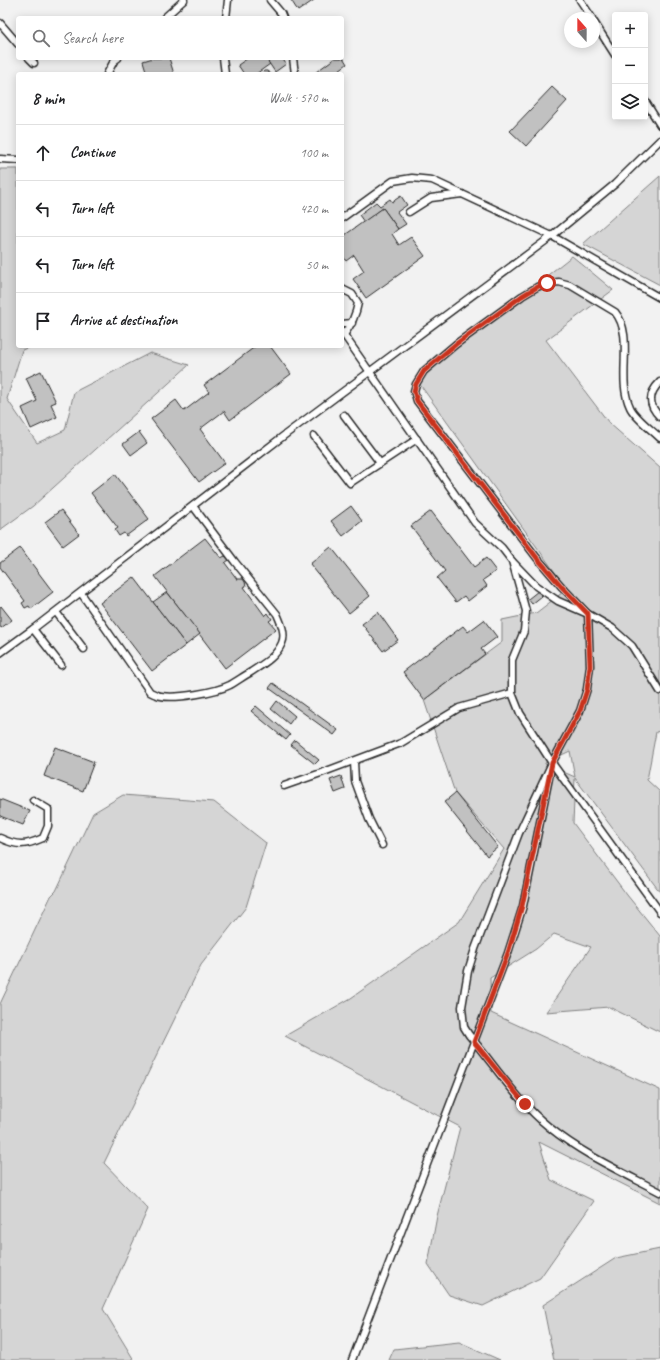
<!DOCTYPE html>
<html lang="en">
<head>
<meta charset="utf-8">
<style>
  :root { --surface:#fff; --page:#f6f6f6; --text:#202124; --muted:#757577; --line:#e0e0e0 }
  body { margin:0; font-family:Caveat,sans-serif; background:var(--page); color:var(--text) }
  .controls { position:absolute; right:12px; top:12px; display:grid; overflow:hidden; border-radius:4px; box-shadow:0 2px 10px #0003 }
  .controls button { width:36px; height:36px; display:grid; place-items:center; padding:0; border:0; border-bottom:1px solid var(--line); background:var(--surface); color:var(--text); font:20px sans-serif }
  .compass { position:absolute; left:564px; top:12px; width:36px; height:36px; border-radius:50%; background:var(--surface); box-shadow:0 2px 10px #0003; rotate:339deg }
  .stop { position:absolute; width:12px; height:12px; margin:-9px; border:3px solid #c8321e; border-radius:50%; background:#fff }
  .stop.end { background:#c8321e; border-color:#fff; box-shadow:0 1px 4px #0008 }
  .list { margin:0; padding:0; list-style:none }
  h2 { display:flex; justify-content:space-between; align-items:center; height:52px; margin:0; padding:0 16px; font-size:17px }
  h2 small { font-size:13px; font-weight:400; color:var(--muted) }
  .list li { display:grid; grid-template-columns:26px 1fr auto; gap:12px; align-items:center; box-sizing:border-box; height:56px; padding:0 16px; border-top:1px solid var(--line) }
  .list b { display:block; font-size:15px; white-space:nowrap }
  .list em { font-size:13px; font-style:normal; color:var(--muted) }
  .icon { flex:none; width:22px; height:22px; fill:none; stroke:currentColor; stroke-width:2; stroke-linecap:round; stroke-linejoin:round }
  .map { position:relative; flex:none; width:660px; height:1360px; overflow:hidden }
  .search { position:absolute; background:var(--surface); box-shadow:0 2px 10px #0003; left:16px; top:16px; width:328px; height:44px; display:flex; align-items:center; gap:10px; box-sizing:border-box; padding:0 14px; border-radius:4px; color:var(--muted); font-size:15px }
  .panel { position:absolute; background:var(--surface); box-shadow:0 2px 10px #0003; left:16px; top:72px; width:328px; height:276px; border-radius:4px }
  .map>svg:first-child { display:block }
  .green { fill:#d5d5d5; stroke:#808080; fill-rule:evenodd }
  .building { fill:#c1c1c1; stroke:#2b2b2b }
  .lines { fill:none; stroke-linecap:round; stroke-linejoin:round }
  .service-casing { stroke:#2b2b2b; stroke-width:9 }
  .service { stroke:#fff; stroke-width:6 }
  .route { stroke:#c8321e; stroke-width:5 }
</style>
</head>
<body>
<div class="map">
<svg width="660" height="1360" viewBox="0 0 660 1360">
  <rect width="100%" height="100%" fill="#f2f2f2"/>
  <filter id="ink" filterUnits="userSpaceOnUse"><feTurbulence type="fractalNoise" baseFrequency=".025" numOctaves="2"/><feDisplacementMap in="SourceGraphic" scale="8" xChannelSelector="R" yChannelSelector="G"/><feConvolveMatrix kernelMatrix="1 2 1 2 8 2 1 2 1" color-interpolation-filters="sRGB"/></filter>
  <g filter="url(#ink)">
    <g class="green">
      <polygon points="0,169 18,169 18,346 32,346 22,350 7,399 37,443 65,430 74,392 150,353 189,365 33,506 0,530"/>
      <polygon points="660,176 660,285 583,244"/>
      <path d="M572,256l41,34 -67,50 63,83 51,45v263l-4,1 -9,48 13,12v100l-85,-114 -2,45 54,72 33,41v96l-51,-25 -63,5 45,-65 -37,-13 -18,15 -46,29 1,35 169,77v113l-121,-61 12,38 43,21 -54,77 -57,28 -34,-11 -21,-31 9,-48 23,-89 -175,-91 66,-38 108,-76 45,-73 -49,-56 -31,-93 78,-58v-22l34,-7 31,-24 -151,-210zM570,751l5,26 -30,-13v-1z"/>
      <polygon points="123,795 214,802 266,843 246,907 201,965 104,1163 148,1209 103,1309 134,1360 0,1360 0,1004 51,896 56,891 93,813"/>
      <polygon points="660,1249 660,1360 554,1360 543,1305 616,1258"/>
      <polygon points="459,1342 500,1360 389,1360 394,1349"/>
    </g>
    <g class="building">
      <polygon points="291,0 314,0 298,11"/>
      <polygon points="342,56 347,64 335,73 336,74 318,74 316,72 335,58 342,58"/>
      <polygon points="153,58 169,58 174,74 147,74 143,61"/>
      <polygon points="248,58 266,58 270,64 256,74 244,74 238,65"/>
      <polygon points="269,58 282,58 286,64 275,72 267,60"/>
      <polygon points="264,71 267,71 271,74 261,74"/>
      <polygon points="552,87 567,101 526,146 510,131"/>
      <polygon points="401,196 407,205 397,212 406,224 398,229 383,208 364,222 359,215 376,202 380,206 390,199 392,202"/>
      <polygon points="383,208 398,229 392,234 399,245 411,237 425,256 366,298 353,279 364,271 354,255 346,261 342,255 342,237"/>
      <polygon points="256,346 270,346 291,374 230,420 224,411 200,429 225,463 199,482 151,419 176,400 184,411 209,392 204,385"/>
      <polygon points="41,371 56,402 51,404 57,417 31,429 22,408 37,401 26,378"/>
      <polygon points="139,432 147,443 131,455 123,444"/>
      <polygon points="115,474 149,519 126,536 124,533 119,536 115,530 118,528 91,493"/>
      <polygon points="351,506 362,521 343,536 331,521"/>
      <polygon points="61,510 79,534 63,546 45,522"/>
      <polygon points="431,511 474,567 486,558 496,571 483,580 487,586 468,601 464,596 456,602 437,578 445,571 411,526"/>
      <polygon points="205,538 221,558 225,556 229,560 225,563 237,579 243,579 245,582 246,586 244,587 265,616 268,613 272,619 269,621 276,629 225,668 155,576"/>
      <polygon points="331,547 370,596 349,613 310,564"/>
      <polygon points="20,548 53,592 31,609 29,606 25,608 22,603 25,601 0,567 0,563"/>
      <polygon points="134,577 186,645 152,671 100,603"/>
      <polygon points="538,591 542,596 532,604 528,599"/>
      <polygon points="167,592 200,634 186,645 153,602"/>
      <polygon points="1,606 12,620 1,628 0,626 0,607"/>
      <polygon points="378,612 398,640 383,651 362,624"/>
      <polygon points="484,620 497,637 481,649 485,654 424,700 403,672 463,626 468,632"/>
      <polygon points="273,683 338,730 334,735 269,688"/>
      <polygon points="277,701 295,716 289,724 271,709"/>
      <polygon points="256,706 290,735 286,740 251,711"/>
      <polygon points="295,740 319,760 315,764 291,745"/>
      <polygon points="55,747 94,762 83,791 44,776"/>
      <polygon points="341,776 345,789 335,793 330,780"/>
      <polygon points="455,793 498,847 487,856 444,802"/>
      <polygon points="0,799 30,811 23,825 0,816"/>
    </g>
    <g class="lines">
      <defs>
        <g id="service">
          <polyline points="270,0 281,13 283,18"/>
          <polyline points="580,0 592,18"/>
          <polyline points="164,18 184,0"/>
          <polyline points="226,18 228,0"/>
          <polyline points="594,22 615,55"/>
          <polyline points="0,23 18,44"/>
          <polyline points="29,58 34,63"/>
          <polyline points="223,58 225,74"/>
          <polyline points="293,58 295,74"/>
          <polyline points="107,74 114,61 118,58"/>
          <polyline points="645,101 660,125"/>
          <polyline points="0,159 18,160"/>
          <polyline points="409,212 431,198 462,194"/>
          <polyline points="342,218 393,181 412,178 432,180 552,236 660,298"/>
          <path d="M342,289l10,5 6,9c-2,12 -7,22 -14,32"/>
          <polyline points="342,324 352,323"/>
          <polyline points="342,332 475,523 502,548 512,561 526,611 524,631 512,660 512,693 520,713 552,763 660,912"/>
          <path d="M660,382c-12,12 -12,23 0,35"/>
          <polyline points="344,415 380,463"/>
          <polyline points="314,436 350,483 417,439"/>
          <path d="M660,438c-8,-8 -26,-21 -30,-31 -14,-29 5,-71 -15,-95l-45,-27 -11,-3 -12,1 -10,4 -15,9 -66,48 -32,27 -8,13 -2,7 3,10 120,157 25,29 26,27 2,52 -3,23 -7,22 -28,52 -33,70 -44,116 -7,22 -6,36 2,20 5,8c26,31 49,67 80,92 33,27 73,45 111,65"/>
          <polyline points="513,562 536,586 558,601 588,614 612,628 632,646 660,691"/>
          <path d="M81,593l69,99c4,2 8,4 11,4 16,3 55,-4 69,-11 7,-4 14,-9 21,-13 12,-8 25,-15 31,-29 4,-9 -1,-20 -5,-29l-42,-52 -42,-56"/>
          <polyline points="56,612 84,649"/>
          <polyline points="33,629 61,665"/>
          <polyline points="0,653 33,629 286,434 552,236 615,184 660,140"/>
          <polyline points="354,761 355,781 369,819 382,845"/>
          <polyline points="284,786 321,773 401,743 459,708 512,693"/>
          <path d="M0,838c17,8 25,8 43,0l5,-12v-17l-15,-9"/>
          <polyline points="352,1360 508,953 523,906 550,773"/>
        </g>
      </defs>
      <use href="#service" class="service-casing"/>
      <use href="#service" class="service"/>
    </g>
  </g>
  <g class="lines" filter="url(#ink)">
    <polyline class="route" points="525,1104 474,1042 508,953 522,906 552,763 580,711 587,690 590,666 588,614 562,587 537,558 417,401 414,391 416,384 424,371 456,344 522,296 537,287 547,283"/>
  </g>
</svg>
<div class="controls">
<button>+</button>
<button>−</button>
<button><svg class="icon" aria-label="layers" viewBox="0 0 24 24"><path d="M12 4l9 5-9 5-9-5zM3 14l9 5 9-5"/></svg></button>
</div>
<svg class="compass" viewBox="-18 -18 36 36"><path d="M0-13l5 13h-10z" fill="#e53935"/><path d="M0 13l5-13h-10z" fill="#757577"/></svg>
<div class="stop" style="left:547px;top:283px"></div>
<div class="stop end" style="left:525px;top:1104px"></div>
<div class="search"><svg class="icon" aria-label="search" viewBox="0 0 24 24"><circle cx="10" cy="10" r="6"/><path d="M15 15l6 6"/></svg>Search here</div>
<section class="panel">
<h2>8 min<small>Walk · 570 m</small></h2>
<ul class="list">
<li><svg class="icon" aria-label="ahead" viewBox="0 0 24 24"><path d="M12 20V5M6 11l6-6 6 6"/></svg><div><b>Continue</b></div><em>100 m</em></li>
<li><svg class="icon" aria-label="left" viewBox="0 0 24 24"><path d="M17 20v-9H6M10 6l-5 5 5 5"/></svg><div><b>Turn left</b></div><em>420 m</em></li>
<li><svg class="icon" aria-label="left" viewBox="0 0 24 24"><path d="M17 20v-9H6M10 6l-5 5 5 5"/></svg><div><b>Turn left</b></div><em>50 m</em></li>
<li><svg class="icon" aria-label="arrive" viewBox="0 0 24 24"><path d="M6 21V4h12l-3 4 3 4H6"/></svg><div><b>Arrive at destination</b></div></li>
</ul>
</section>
</div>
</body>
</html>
